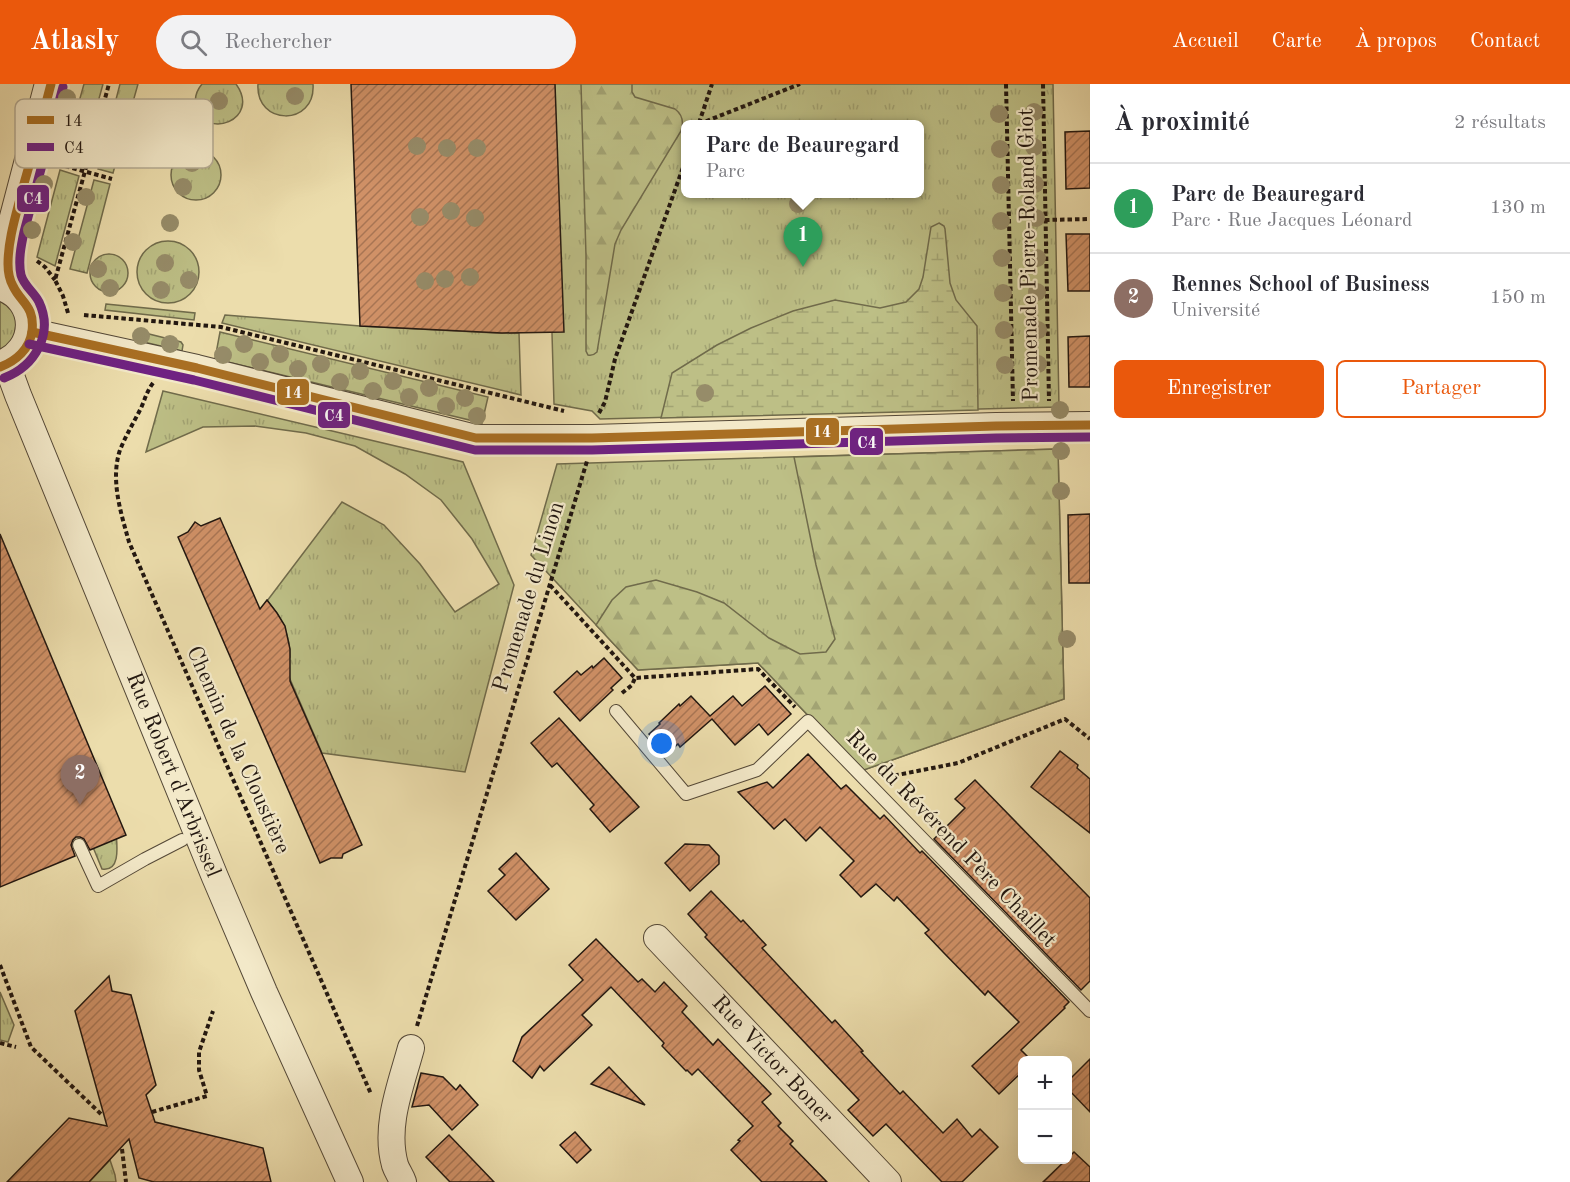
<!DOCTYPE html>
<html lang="fr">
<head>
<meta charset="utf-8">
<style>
  :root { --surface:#fff; --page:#f2f2f3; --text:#2b2b33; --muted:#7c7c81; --line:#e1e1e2; --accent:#ea580c }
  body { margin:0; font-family:"Old Standard TT",serif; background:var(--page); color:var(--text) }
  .controls { position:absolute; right:18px; bottom:18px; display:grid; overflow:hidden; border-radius:9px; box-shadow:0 6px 24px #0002 }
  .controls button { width:54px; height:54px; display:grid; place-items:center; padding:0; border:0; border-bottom:2px solid var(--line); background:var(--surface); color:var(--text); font:30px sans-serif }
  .you { position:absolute; left:662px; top:660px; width:21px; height:21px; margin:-15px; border:4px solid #fff; border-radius:50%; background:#1a73e8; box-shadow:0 0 0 9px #1a73e833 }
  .badge { display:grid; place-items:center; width:39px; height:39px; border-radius:50%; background:var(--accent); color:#fff; font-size:20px; font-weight:700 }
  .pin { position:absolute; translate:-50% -50px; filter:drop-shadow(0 2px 3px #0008) }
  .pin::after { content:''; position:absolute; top:32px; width:21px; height:18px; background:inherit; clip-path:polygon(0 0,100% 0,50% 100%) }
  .popup { position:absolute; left:681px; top:36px; width:243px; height:78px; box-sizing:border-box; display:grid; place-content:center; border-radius:9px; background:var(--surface); filter:drop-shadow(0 2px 4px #0005); font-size:20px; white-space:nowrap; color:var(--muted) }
  .popup b { font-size:22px; color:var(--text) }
  .popup::after { content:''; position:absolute; left:50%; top:100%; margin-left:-12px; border:12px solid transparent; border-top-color:var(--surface) }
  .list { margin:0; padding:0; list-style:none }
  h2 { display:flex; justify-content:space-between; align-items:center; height:78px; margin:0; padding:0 24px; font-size:26px }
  h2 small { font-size:20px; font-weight:400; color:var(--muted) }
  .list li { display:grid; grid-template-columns:39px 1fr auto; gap:18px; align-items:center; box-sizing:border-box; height:90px; padding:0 24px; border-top:2px solid var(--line) }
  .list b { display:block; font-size:22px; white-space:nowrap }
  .list p { margin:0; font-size:20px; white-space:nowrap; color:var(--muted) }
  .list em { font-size:20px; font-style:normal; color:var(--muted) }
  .actions { display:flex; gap:12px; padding:18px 24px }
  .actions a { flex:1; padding:14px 0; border:2px solid var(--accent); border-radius:9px; text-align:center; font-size:21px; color:var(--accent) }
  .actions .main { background:var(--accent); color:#fff }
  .icon { flex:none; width:33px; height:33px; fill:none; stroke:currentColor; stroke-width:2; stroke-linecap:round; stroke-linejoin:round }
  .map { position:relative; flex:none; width:1090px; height:1098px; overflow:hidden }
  header { display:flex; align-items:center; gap:36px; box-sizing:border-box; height:84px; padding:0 30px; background:var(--accent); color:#fff }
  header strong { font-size:28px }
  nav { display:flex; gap:33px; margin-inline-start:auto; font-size:21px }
  .search { width:420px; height:54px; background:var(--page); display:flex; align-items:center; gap:15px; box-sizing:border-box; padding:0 21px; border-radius:33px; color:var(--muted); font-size:22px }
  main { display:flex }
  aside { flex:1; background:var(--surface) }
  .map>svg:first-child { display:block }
  .grass { fill:url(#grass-tufts); stroke:#706b4b; stroke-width:1.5; fill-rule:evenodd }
  .forest { fill:url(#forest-firs); stroke:#706b4b; stroke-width:1.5 }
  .wetland { fill:url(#wetland-marsh); stroke:#706b4b; stroke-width:1.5 }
  .building { fill:url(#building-hatch); stroke:#221710; stroke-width:1.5 }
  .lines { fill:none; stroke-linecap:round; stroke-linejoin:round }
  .service-casing { stroke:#544837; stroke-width:14 }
  .minor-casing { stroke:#544837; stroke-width:28 }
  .tertiary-casing { stroke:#544837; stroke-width:34 }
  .path { stroke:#221710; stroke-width:4; stroke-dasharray:4.5 3; stroke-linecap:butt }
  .service { stroke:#f3e9c9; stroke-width:12 }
  .minor { stroke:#f3e9c9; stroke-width:26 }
  .tertiary { stroke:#f3e9c9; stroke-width:32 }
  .bus-1-casing { stroke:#f3e9c9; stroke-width:14 }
  .bus-2-casing { stroke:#f3e9c9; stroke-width:14 }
  .bus-1 { stroke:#a96f23; stroke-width:9 }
  .bus-2 { stroke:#6f2282; stroke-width:9 }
  .tree { fill:#968c69 }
  .labels { text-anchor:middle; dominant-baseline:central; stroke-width:4.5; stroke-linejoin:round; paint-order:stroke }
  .street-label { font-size:22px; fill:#221710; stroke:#f3e9c9 }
  .key { fill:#f3e9c9; stroke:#b4aa92; stroke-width:1.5 }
  .key-label { font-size:16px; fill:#221710 }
  .line-badge { stroke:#f3e9c9; stroke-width:2 }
  .badge-label { font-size:16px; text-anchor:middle; font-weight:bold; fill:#fff }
</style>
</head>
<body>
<header>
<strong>Atlasly</strong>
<div class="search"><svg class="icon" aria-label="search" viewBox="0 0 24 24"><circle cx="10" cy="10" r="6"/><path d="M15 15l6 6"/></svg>Rechercher</div>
<nav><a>Accueil</a><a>Carte</a><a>À propos</a><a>Contact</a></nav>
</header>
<main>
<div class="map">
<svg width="1090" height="1098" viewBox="0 0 1090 1098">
  <defs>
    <pattern id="grass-tufts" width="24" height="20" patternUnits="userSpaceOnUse" patternTransform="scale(1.5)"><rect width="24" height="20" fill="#bdbf86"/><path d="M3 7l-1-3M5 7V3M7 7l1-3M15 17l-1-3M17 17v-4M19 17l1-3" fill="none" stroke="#a2a373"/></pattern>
    <pattern id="forest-firs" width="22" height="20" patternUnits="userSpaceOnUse" patternTransform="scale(1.5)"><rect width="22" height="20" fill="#bdbf86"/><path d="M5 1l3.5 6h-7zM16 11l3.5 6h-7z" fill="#a2a373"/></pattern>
    <pattern id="wetland-marsh" width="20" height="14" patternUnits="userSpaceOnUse" patternTransform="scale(1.5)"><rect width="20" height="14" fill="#bdbf86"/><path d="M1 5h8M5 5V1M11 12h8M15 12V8" fill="none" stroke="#a2a373"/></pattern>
    <pattern id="building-hatch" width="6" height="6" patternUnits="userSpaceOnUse" patternTransform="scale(1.5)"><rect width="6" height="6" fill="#d09167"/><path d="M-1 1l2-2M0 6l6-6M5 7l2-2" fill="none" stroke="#a87553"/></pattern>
  </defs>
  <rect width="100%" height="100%" fill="#ecddac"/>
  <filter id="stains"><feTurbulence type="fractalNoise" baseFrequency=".00333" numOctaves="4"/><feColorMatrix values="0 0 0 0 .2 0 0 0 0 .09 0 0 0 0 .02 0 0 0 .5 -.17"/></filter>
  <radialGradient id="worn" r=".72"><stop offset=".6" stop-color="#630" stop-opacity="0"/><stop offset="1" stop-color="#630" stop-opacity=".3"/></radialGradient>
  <g class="grass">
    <polygon points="84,0 103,0 81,80 63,75"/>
    <polygon points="120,0 138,0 113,89 98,85"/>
    <path d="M202,0h34c26,36 -32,57 -40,22 -2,-8 1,-16 6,-22z"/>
    <path d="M258,0h55c3,43 -58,42 -55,0z"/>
    <path d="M545,0h508l6,323 -459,12 -8,-8 -38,-7zM686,40h234v70h-234z"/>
    <circle cx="155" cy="43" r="20"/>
    <circle cx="196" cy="91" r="25"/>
    <polygon points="60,86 79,92 55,182 37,173"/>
    <polygon points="94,96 110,100 87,189 70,185"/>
    <circle cx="168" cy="188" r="31"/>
    <circle cx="109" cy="189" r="19"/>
    <polygon points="0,211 18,230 13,258 0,267"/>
    <polygon points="106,220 195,229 194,236 105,226"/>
    <polygon points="225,231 360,242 496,249 519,249 521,311 222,239"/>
    <polygon points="137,247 181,258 183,261 182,267 135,256"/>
    <polygon points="220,248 488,313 482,339 215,275"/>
    <path d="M163,307l300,71 51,123 -49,187 -143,-19 -42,-97 10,1c0,-23 -8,-40 -23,-56l75,-99 42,23 36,39 35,48 44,-28 -27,-45 -31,-39 -36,-26 -50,-28 -49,-13 -51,-7 -52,1 -57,25z"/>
    <polygon points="1058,365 1064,615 861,687 758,579 638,586 531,471 557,380"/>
    <path d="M116,748c1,13 5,40 -14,37l-14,-34z"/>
    <polygon points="0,908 14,941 8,958 0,956"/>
    <polygon points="110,1076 115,1091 116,1098 89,1098"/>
  </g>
  <g class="forest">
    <path d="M581,0h51v8l3,5 40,12c8,6 9,13 6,22l-60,99 -6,14 -18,108c-3,3 -5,4 -9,3l-2,-4v-95z"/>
    <polygon points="1058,365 1064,615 861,687 758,579 638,586 596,541 612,516 626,503 656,496 697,508 724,519 769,554 800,570 826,568 835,555 816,481 794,373"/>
  </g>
  <polygon class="wetland" points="939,139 944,142 945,145 950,199 956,216 977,242 978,326 661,334 672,289 717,261 751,244 793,227 835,216 880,224 906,218 919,205 923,193 931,143"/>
  <g class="building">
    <polygon points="351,0 555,0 564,248 502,249 360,242"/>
    <polygon points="1090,47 1090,104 1066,105 1065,48"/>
    <polygon points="1066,150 1090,150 1090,207 1068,207"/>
    <polygon points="1090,252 1090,303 1069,303 1068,253"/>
    <polygon points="1090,430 1090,499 1069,499 1068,431"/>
    <polygon points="220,434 260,525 267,516 277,529 285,542 290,565 290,597 362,761 343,770 342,774 331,774 320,779 178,453 188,448 195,438 201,442"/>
    <polygon points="0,450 126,751 90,766 84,755 80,753 76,753 73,756 71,761 75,772 0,803"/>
    <polygon points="604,574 622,594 611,604 613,606 580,637 554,608 577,587 581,591 592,582 593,584"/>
    <polygon points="765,602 791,630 768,651 759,640 735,661 712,635 680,663 678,660 667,670 649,650 660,640 659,639 679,620 680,622 691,612 710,632 733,612 742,622"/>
    <polygon points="559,634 639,723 610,748 590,725 594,721 557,679 552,683 531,659"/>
    <polygon points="1060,667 1078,681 1077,684 1090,695 1090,749 1031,703"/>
    <polygon points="808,670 841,705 846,701 880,735 884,731 920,769 922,767 1069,918 1064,923 1065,924 1021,966 1031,976 1023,976 1023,987 999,1010 972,982 1019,938 988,907 985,911 943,868 925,849 929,846 897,813 894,817 876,800 861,813 840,791 854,777 820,743 806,757 785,735 774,745 738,708 767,698 773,704"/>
    <polygon points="975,696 1090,814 1090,897 1081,906 934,755 965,724 955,715"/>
    <polygon points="685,760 709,761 719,772 719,780 690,807 665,779"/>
    <polygon points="516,769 549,805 516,836 488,807 505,791 499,785"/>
    <polygon points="711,807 741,838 743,836 766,861 762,864 832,939 835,936 863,967 861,968 900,1010 903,1007 943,1049 957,1035 972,1053 980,1045 998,1063 962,1098 942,1098 886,1040 873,1052 848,1026 859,1016 705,853 707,851 688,830"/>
    <polygon points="596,855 638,898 642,895 655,908 664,898 687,922 682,928 713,961 718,955 771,1010 762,1018 781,1039 778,1042 793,1057 790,1060 827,1098 762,1098 731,1066 740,1057 738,1056 753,1042 698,985 692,991 687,986 686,987 662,962 664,959 611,903 582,931 592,941 544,987 540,982 532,994 513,977 522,953 583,896 569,881"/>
    <polygon points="109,892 112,907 131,911 156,1001 146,1011 155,1038 263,1064 271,1098 154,1098 139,1094 129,1055 89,1098 7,1098 69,1034 107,1042 75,927"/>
    <polygon points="1090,975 1090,1028 1068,1005 1068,997"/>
    <polygon points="609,983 645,1021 591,1000"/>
    <polygon points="421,989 443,993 456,1006 460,1001 478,1021 452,1046 429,1021 412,1023"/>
    <polygon points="575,1048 591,1066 577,1079 560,1061"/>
    <polygon points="449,1051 494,1098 450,1098 426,1073"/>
    <polygon points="1074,1068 1090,1083 1090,1098 1043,1098"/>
  </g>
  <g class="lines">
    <defs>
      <g id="service">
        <polyline points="616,627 686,710 757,686 808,637 1090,927"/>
        <polyline points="79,761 98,802 145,775 182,756"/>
      </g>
      <g id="minor">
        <polyline points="32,248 197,284 476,354 592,354 996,342 1090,341"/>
        <polyline points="7,281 18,311 215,793 264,908 350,1098"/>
        <polyline points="657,854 888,1098"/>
        <path d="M403,1098c-2,-6 -6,-11 -8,-17 -11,-39 6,-80 16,-117"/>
      </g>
      <g id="tertiary">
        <path d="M0,200c43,13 42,69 0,83"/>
        <polyline points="13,205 8,187 8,166 15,137 51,0"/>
      </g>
    </defs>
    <use href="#service" class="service-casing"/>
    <use href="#minor" class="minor-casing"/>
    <use href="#tertiary" class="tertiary-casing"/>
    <g class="path">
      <polyline points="1006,0 1013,317"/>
      <polyline points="1043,0 1049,317"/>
      <polyline points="699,39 712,0"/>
      <polyline points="699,40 800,0"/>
      <polyline points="58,80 112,95"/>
      <polyline points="1045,136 1090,135"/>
      <polyline points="37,177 45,183 55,196"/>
      <polyline points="68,229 63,212 55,196 109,0"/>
      <polyline points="84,231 221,243 564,327"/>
      <path d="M153,299c-6,8 -8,16 -12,25 -7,14 -15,27 -21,42 -10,30 1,63 9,92l242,552"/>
      <polyline points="599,329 605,318 615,275 686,75"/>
      <polyline points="550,501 635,594 758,585 795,623"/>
      <polyline points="622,609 632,601 635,594"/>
      <polyline points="887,693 958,679 1065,635 1090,655"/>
      <polyline points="0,881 31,963 103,1032"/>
      <polyline points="417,942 587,377"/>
      <polyline points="0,959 16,963"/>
      <polyline points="152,1028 207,1012 199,986 199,968 213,927"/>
      <polyline points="122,1065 126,1098"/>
    </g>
    <use href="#service" class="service"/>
    <use href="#minor" class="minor"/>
    <use href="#tertiary" class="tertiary"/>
    <defs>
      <g id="bus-1">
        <polyline points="32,248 197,284 476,354 592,354 996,342 1090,341"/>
        <path d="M0,283c16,-6 30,-18 32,-36 3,-25 -11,-28 -19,-45 -4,-7 -5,-15 -5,-22 0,-26 9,-52 15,-77 10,-34 19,-69 28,-103"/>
      </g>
      <g id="bus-2">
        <polyline points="29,260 194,296 475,366 592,366 996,354 1090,353"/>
        <path d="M4,294c31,-12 50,-44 35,-76 -5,-10 -15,-16 -18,-27 -3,-14 0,-29 3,-43l39,-145"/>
      </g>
    </defs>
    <use href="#bus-1" class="bus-1-casing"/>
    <use href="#bus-2" class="bus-2-casing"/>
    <use href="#bus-1" class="bus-1"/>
    <use href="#bus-2" class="bus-2"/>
  </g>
  <g class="tree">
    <circle cx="295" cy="12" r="9"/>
    <circle cx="67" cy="14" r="9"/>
    <circle cx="219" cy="17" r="9"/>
    <circle cx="110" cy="25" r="9"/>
    <circle cx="1034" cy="28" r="9"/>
    <circle cx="999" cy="30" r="9"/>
    <circle cx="152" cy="36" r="9"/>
    <circle cx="146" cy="54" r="9"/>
    <circle cx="55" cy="56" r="9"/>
    <circle cx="417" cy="62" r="9"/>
    <circle cx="1034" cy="63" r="9"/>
    <circle cx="447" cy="64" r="9"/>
    <circle cx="477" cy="64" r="9"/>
    <circle cx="1000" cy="65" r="9"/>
    <circle cx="97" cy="69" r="9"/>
    <circle cx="192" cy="79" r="9"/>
    <circle cx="44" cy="100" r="9"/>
    <circle cx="1035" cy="100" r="9"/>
    <circle cx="1001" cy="101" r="9"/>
    <circle cx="183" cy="103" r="9"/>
    <circle cx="86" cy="113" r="9"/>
    <circle cx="798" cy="120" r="9"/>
    <circle cx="451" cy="127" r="9"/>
    <circle cx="420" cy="133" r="9"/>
    <circle cx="475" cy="134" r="9"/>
    <circle cx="1036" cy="134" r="9"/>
    <circle cx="1001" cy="137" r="9"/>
    <circle cx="170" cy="139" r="9"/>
    <circle cx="32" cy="146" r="9"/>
    <circle cx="73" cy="158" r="9"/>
    <circle cx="1002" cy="174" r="9"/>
    <circle cx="1037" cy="174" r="9"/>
    <circle cx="165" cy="179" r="9"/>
    <circle cx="98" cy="185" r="9"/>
    <circle cx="470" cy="193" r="9"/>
    <circle cx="445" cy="195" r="9"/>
    <circle cx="189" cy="196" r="9"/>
    <circle cx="425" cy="197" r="9"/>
    <circle cx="110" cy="204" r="9"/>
    <circle cx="161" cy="206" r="9"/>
    <circle cx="1037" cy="208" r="9"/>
    <circle cx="1003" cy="209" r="9"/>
    <circle cx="1004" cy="246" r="9"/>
    <circle cx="1038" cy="246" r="9"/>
    <circle cx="141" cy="252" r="9"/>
    <circle cx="170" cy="260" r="9"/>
    <circle cx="244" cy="260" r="9"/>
    <circle cx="280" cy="270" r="9"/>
    <circle cx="223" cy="271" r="9"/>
    <circle cx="260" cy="278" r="9"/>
    <circle cx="321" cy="280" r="9"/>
    <circle cx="1038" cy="280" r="9"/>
    <circle cx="1005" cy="281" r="9"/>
    <circle cx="298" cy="285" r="9"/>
    <circle cx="360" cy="287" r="9"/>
    <circle cx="393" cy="297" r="9"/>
    <circle cx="340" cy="298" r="9"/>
    <circle cx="429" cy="304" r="9"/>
    <circle cx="373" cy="307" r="9"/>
    <circle cx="705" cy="309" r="9"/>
    <circle cx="409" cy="313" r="9"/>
    <circle cx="465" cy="314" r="9"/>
    <circle cx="446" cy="322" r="9"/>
    <circle cx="1060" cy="326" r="9"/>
    <circle cx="477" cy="332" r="9"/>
    <circle cx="1061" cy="367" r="9"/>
    <circle cx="1061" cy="407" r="9"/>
    <circle cx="1067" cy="555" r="9"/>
  </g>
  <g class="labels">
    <g class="street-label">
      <text transform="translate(1029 171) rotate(-91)">Promenade Pierre-Roland Giot</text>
      <text transform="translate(529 513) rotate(-73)">Promenade du Linon</text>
      <text transform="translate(238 666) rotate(66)">Chemin de la Cloustière</text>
      <text transform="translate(173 691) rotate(68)">Rue Robert d'Arbrissel</text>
      <text transform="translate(951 755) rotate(46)">Rue du Révérend Père Chaillet</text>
      <text transform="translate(772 976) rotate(47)">Rue Victor Boner</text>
    </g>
  </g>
  <rect x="15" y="15" width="198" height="69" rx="9" class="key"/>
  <rect x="27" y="32" width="27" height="8" fill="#a96f23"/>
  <rect x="27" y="59" width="27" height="8" fill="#6f2282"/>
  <g class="key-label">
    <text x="64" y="42">14</text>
    <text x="64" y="69">C4</text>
  </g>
  <g class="line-badge">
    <rect x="16" y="100" width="34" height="29" rx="6" fill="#6f2282"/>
    <rect x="276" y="294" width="34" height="28" rx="6" fill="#a96f23"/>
    <rect x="317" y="317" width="34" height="28" rx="6" fill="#6f2282"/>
    <rect x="805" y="333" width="35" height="29" rx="6" fill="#a96f23"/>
    <rect x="849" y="343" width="35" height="29" rx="6" fill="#6f2282"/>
  </g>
  <g class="badge-label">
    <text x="33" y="120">C4</text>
    <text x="293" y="314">14</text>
    <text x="334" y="337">C4</text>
    <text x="822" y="353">14</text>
    <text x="867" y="364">C4</text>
  </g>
  <rect width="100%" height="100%" filter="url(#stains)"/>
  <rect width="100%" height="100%" fill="url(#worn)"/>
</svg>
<div class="controls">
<button>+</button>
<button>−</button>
</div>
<div class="you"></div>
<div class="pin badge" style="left:803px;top:183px;background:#2e9e5b">1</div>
<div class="popup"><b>Parc de Beauregard</b>Parc</div>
<div class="pin badge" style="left:80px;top:721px;background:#8d6e63">2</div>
</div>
<aside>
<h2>À proximité<small>2 résultats</small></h2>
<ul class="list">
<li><span class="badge" style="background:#2e9e5b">1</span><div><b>Parc de Beauregard</b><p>Parc · Rue Jacques Léonard</p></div><em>130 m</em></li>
<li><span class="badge" style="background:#8d6e63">2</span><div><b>Rennes School of Business</b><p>Université</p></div><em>150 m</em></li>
</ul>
<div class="actions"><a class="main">Enregistrer</a><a>Partager</a></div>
</aside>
</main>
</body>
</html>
